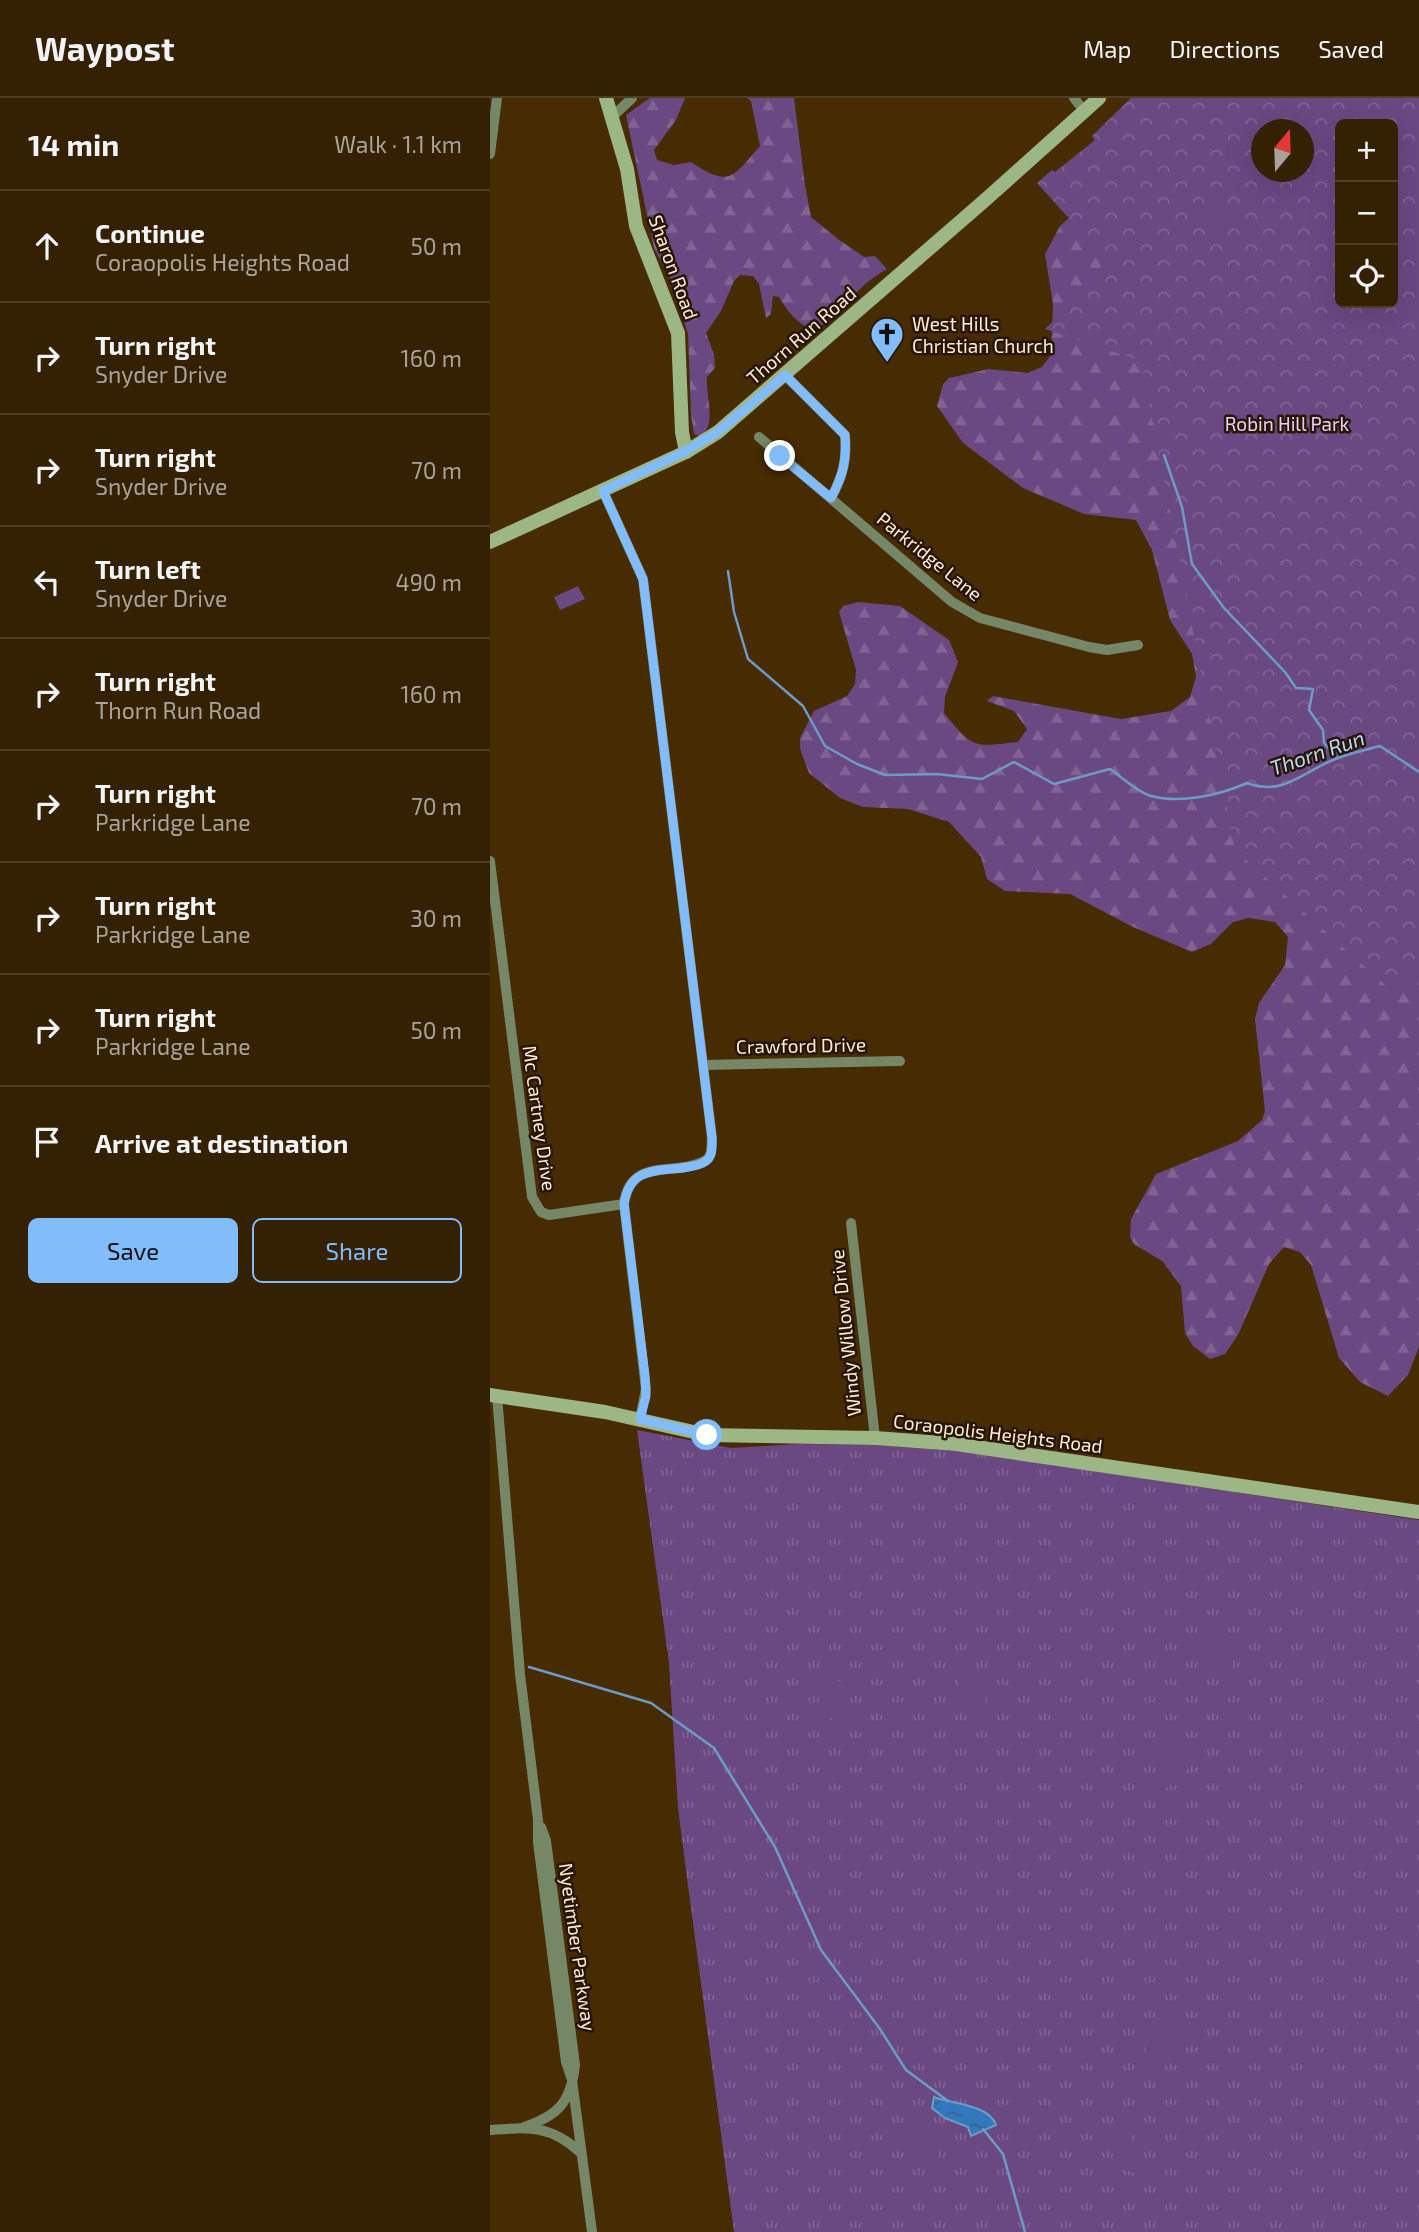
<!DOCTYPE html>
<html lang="en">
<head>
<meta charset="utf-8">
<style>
  :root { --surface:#342002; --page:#3f2d11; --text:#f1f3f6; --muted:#a9a399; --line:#4e3e24; --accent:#82bcfa }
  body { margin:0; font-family:"Exo 2",sans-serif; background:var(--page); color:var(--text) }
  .controls { position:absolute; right:21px; top:21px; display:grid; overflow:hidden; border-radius:10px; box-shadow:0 7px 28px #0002 }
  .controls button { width:63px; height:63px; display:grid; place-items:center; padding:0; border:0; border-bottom:2px solid var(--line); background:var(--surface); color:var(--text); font:35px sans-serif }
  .compass { position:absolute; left:761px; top:21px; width:63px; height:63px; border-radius:50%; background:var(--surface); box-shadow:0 7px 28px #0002; rotate:19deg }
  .stop { position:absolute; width:21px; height:21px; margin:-16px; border:5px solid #82bcfa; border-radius:50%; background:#fff }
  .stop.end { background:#82bcfa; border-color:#fff; box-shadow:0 2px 7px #0008 }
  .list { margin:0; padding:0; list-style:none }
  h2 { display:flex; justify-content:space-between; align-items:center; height:91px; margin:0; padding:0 28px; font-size:30px }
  h2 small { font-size:23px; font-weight:400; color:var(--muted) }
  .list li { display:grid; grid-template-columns:46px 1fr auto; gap:21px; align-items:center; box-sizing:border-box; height:112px; padding:0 28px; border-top:2px solid var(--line) }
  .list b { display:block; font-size:26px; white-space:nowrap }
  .list p { margin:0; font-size:23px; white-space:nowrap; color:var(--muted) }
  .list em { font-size:23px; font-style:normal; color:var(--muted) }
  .actions { display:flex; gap:14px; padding:21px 28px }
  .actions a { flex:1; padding:16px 0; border:2px solid var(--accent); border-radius:10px; text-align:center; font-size:24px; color:var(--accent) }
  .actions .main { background:var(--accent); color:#111 }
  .icon { flex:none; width:38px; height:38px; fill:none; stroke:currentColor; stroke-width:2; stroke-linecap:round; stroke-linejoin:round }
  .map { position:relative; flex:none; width:929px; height:2134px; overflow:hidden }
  header { display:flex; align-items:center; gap:42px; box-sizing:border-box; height:98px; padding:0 35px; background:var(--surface); border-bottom:2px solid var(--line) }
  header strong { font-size:33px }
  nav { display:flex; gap:38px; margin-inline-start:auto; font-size:24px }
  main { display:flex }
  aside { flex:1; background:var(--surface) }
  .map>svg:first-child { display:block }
  .grass { fill:url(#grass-tufts) }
  .forest { fill:url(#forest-firs) }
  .park { fill:url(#park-crowns); fill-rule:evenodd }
  .garden { fill:#6a4882 }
  .water { fill:url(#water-ripples); stroke:#6e9bc5; stroke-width:2 }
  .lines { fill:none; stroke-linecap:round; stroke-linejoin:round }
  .stream { stroke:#6e9bc5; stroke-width:2.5 }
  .street { stroke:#768768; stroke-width:10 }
  .secondary { stroke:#9db685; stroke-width:14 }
  .route { stroke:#82bcfa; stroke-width:9 }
  .labels { text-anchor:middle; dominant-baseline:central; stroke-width:5; stroke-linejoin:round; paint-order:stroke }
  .street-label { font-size:19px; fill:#feecd8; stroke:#261602 }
  .poi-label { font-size:19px; fill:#feecd8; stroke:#261602; text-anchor:start }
  .park-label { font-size:19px; fill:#e8cffa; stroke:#261602 }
  .water-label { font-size:21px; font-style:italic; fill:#b7d9ff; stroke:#261602 }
</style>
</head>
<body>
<header>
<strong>Waypost</strong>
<nav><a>Map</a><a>Directions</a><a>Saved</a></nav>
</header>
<main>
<aside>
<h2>14 min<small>Walk · 1.1 km</small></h2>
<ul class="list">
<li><svg class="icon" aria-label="ahead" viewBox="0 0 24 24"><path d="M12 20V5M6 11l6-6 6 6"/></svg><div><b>Continue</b><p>Coraopolis Heights Road</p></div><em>50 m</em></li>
<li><svg class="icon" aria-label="right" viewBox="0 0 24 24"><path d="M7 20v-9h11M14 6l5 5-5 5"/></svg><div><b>Turn right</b><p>Snyder Drive</p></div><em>160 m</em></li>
<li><svg class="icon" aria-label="right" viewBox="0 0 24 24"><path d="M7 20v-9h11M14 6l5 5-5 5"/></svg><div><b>Turn right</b><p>Snyder Drive</p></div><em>70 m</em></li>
<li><svg class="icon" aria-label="left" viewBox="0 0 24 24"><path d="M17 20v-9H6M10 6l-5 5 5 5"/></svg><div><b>Turn left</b><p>Snyder Drive</p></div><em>490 m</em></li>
<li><svg class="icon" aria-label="right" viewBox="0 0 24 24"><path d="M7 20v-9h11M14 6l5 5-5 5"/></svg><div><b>Turn right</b><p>Thorn Run Road</p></div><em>160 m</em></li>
<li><svg class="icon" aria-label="right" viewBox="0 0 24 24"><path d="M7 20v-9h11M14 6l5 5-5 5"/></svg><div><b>Turn right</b><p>Parkridge Lane</p></div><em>70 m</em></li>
<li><svg class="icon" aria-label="right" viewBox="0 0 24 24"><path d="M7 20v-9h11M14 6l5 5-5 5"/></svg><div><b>Turn right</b><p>Parkridge Lane</p></div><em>30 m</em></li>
<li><svg class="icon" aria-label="right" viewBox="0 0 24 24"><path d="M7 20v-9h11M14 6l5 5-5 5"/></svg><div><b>Turn right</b><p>Parkridge Lane</p></div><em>50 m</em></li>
<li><svg class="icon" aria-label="arrive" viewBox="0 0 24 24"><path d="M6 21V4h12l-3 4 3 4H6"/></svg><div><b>Arrive at destination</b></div></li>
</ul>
<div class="actions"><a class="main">Save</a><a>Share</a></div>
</aside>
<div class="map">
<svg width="929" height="2134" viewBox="0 0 929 2134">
  <defs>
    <pattern id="grass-tufts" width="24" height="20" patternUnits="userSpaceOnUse" patternTransform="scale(1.75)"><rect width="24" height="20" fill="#6a4882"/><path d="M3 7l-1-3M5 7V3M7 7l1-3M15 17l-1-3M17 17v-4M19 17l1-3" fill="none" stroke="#806393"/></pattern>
    <pattern id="forest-firs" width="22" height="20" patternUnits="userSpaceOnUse" patternTransform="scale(1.75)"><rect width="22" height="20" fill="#6a4882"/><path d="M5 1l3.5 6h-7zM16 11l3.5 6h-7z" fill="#806393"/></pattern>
    <pattern id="park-crowns" width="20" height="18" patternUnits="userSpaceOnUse" patternTransform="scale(1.75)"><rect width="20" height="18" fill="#6a4882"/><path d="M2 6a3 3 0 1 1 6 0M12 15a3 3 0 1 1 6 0" fill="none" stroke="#806393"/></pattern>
    <pattern id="water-ripples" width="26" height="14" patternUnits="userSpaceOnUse" patternTransform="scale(1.75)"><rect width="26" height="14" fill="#3178bd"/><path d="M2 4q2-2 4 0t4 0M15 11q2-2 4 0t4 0" fill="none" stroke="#3d6285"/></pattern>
  </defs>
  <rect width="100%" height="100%" fill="#462b03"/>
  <polygon class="grass" points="147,1332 241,1350 308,1346 383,1347 478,1354 929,1422 929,2134 244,2134 196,1772 188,1710 179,1565"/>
  <g class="forest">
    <path d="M160,0h35l-9,22 -22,30 3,10 17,5 17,-3c40,27 42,14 69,-16l-9,-45 -4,-3h47l11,87 6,32 27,22 26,18 11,-1 12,13c-26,15 -30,24 -50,45 -6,6 -15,11 -23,16 -17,-6 -26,-18 -35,-33l-6,-1 -2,18 -5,4 -7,-34 -6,-8 -13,-1 -6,6 -13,30 -15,22 8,21 1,14 -8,9c-2,18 11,48 -7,59l-6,-2 -3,-19 -3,-81 -17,-54 -17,-32 -28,-133z"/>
    <path d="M929,0v1249l-11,28 -20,21 -28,-14 -21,-24 -28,-93 -11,-13 -16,-5 -15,17 -31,71 -13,19 -15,5 -17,-13 -8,-13 -4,-47 -19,-25 -28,-17 -4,-7 1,-18 25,-45 82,-33 24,-21 3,-9 -10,-92 4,-16 26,-38 3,-28 -13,-15 -26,-4 -16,4 -22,22 -19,8 -59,-25 -63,-33 -65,-3 -18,-12 -6,-22 -32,-35 -41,-13 -45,-2 -23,-9 -31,-25 -9,-24v-11l14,-27 33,-15 8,-12 1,-14 -17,-58 4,-6 15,-4 42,4 49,34 9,22 -13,35 -1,16c29,36 29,34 74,29l9,-13 -13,-18 -27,-10 6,-5 128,23 50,-8 19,-14 6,-21 -4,-22 -22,-34 -18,-70 -16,-30 -52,-6 -61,-26 -60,-45 -26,-37 6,-22 6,-6 40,-9 38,4 15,-6 9,-12 2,-51 -8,-50 15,-28 11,-10 269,87h53v-179h-53l-34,-3z"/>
  </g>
  <path class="park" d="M641,0h288v871l-26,23 -158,-142 -94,-489 -96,-32 66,-64 -74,-82 15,-13 3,2 40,-32 -3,-4zM850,26h53v179h-53zM772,32h42v42h-42z"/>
  <g class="garden">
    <polygon points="730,109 739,123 721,135 712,121"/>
    <polygon points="88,488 95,501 70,512 64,499"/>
    <path d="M726,1536c18,8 24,32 6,44 -9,-1 -21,-11 -25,-20 0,-10 9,-22 19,-24z"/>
    <path d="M473,1566c19,5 24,26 22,44l-8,7c-20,-1 -17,-28 -19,-45z"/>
    <path d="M341,1578c17,7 22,32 16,47 -21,-2 -26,-12 -27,-30 -1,-8 -2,-10 3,-16z"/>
    <path d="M686,1643c32,2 10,41 -11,47l-6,-3c-4,-21 -1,-32 17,-44z"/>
    <path d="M678,1909l10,11c2,11 -5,39 -18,43 -4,2 -8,-1 -12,-2l-3,-12 12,-21 3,-15z"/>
    <polygon points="629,2030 640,2036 640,2052 647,2069 644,2075 631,2069 617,2047 620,2034"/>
    <path d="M425,2034c14,-1 21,7 24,20l-4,10c-14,3 -28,-9 -27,-24z"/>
  </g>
  <path class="water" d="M444,1999c15,6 56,8 62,28l-25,11 -3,-9 -23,-9 -13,-10z"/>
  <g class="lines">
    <g class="stream">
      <polyline points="674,357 692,409 702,466 734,510 795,574 806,590 823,591 819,612 833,632 834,645 847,660"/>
      <path d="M238,473l6,41 14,47 55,47 22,40 32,18 28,11 52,-1 45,5 32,-17 40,22 56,-15c12,8 27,23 41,27 29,8 69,-1 96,-13 38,14 57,-13 91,-25 13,-5 28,-8 42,-12l39,26"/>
      <polyline points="39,1569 161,1605 224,1650 285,1749 331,1852 390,1931 416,1972 458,2003"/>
      <polyline points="493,2031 513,2056 535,2134"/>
    </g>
    <g class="street">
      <polyline points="584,0 594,13"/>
      <polyline points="122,19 142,0"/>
      <polyline points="0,56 7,0"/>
      <path d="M295,277l60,60c2,25 -2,41 -14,63"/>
      <polyline points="269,339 462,504 490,520 599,549 617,552 648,547"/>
      <path d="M113,393l40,88 69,559 -1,15 -3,6c-31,20 -77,-5 -84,45l22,185 -6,30"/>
      <polyline points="0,763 42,1099 51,1114 59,1117 134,1106"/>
      <polyline points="213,967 410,963"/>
      <polyline points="361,1125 385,1340"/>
      <polyline points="7,1298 30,1576 48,1722 48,1744 76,1964 82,1982 102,2134"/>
      <path d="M34,2029c34,-11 47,-25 51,-62l-29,-224 -5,-14"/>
      <path d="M0,2032c39,-3 61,-5 91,23"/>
    </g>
    <g class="secondary">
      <polyline points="116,0 137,71 146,128 188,235 192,334 196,354"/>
      <polyline points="0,444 196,354 228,334 494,103 609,0"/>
      <polyline points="0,1297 115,1314 217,1337 385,1340 466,1346 929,1414"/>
    </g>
  </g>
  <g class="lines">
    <path class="route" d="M217,1337l-67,-16 6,-23 -1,-20 -21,-172c6,-41 38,-31 69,-38 5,-1 12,-3 15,-7 5,-5 4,-15 4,-21l-69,-559 -40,-88 79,-38 36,-21 67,-57 60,60c2,25 -2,41 -14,63l-51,-42"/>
  </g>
  <defs>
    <symbol id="church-pin" viewBox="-11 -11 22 30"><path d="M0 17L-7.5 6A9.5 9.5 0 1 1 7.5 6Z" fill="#82bcfa" stroke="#261602"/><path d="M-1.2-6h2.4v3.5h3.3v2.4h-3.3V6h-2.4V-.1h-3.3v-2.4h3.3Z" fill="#111"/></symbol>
  </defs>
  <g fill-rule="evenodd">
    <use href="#church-pin" x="378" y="217" width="38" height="52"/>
  </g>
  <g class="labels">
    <g class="street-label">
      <text transform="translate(184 169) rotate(70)">Sharon Road</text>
      <text transform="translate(311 237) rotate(-41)">Thorn Run Road</text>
      <text transform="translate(440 458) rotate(39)">Parkridge Lane</text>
      <text transform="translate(311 947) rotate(-1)">Crawford Drive</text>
      <text transform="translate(50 1020) rotate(82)">Mc Cartney Drive</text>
      <text transform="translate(355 1235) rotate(-96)">Windy Willow Drive</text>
      <text transform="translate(508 1335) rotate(7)">Coraopolis Heights Road</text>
      <text transform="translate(88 1849) rotate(82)">Nyetimber Parkway</text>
    </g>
    <g class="poi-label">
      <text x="422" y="225">West Hills<tspan x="422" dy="22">Christian Church</tspan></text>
    </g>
    <g class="park-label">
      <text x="797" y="325">Robin Hill Park</text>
    </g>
    <g class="water-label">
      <text transform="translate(827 654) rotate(-19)">Thorn Run</text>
    </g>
  </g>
</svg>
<div class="controls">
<button>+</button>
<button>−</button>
<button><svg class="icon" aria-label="locate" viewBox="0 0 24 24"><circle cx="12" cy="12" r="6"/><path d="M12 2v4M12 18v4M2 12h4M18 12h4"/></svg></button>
</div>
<svg class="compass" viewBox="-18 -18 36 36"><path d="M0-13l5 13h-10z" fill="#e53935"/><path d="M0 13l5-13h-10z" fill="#a9a399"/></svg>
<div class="stop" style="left:217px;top:1337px"></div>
<div class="stop end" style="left:290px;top:358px"></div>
</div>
</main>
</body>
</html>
